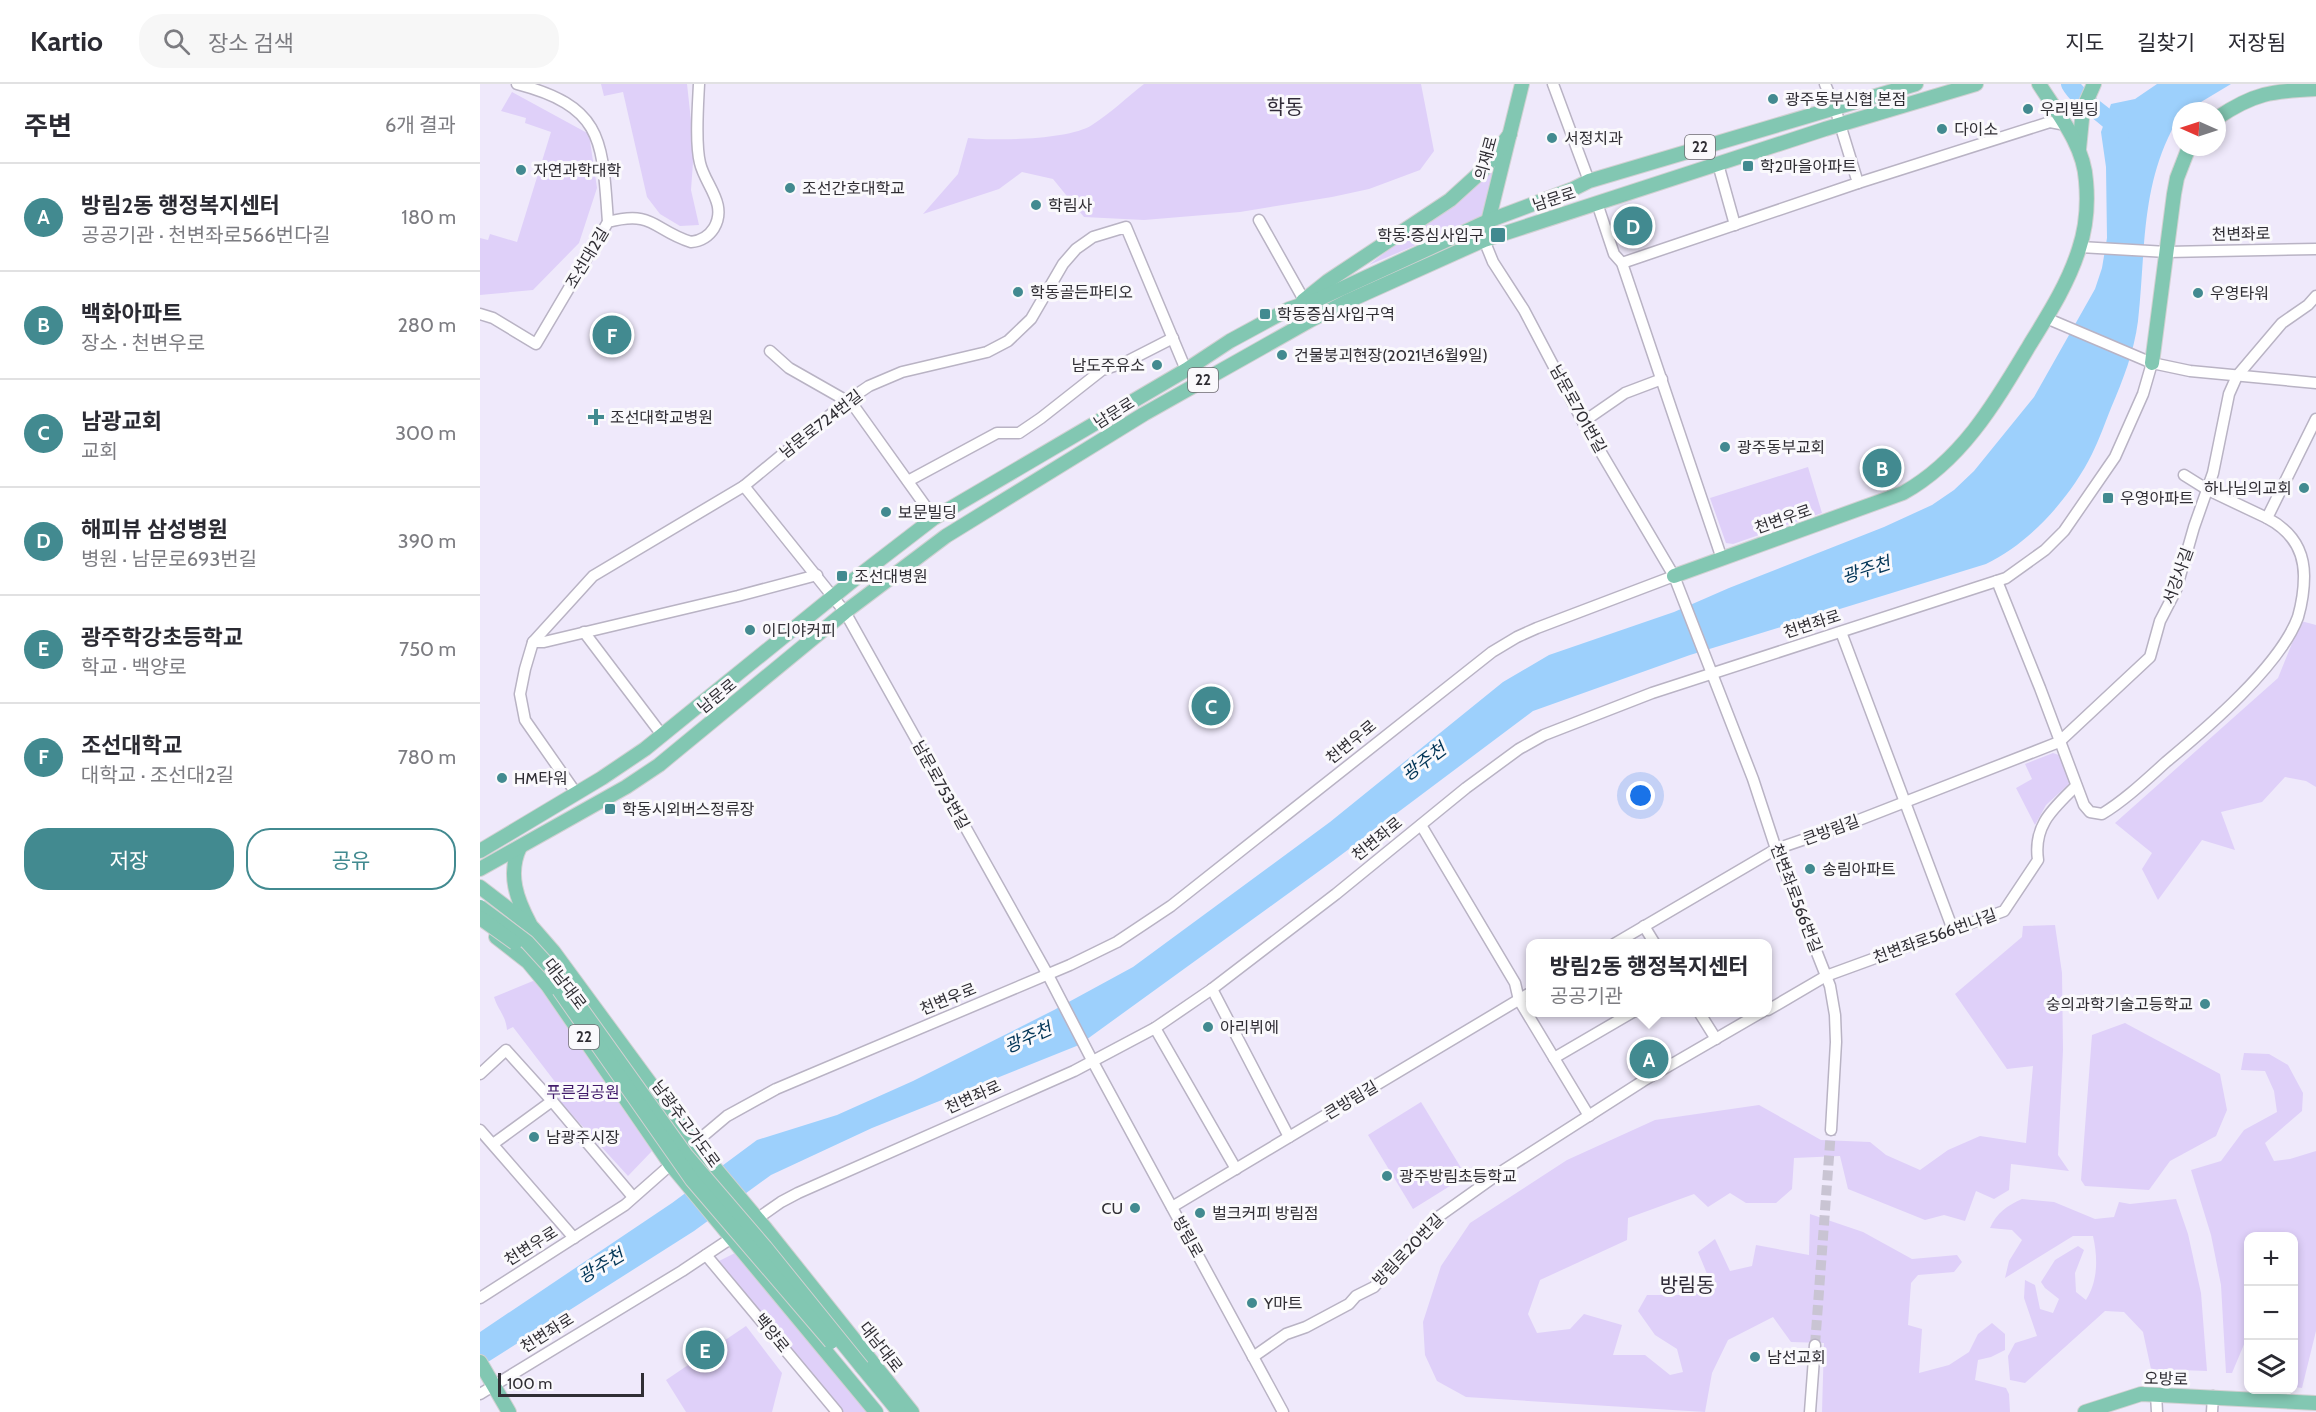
<!DOCTYPE html>
<html lang="ko">
<head>
<meta charset="utf-8">
<style>
  :root { --surface:#fff; --page:#f7f7f7; --text:#2b2b33; --muted:#7c7c81; --line:#e1e1e2; --accent:#428a90 }
  body { margin:0; font-family:Cabin,"Noto Sans KR",sans-serif; background:var(--page); color:var(--text) }
  .controls { position:absolute; right:18px; bottom:18px; display:grid; overflow:hidden; border-radius:12px; box-shadow:0 3px 9px #0003 }
  .controls button { width:54px; height:54px; display:grid; place-items:center; padding:0; border:0; border-bottom:2px solid var(--line); background:var(--surface); color:var(--text); font:30px sans-serif }
  .compass { position:absolute; left:1692px; top:18px; width:54px; height:54px; border-radius:50%; background:var(--surface); box-shadow:0 3px 9px #0003; rotate:273deg }
  .scale { position:absolute; left:18px; bottom:15px; width:146px; box-sizing:border-box; padding-left:6px; border:3px solid #302e34; border-top:0; font-size:16px; line-height:21px; white-space:nowrap; color:#302e34; -webkit-text-stroke:4px #faf9fc; paint-order:stroke }
  .you { position:absolute; left:1161px; top:712px; width:21px; height:21px; margin:-15px; border:4px solid #fff; border-radius:50%; background:#1a73e8; box-shadow:0 0 0 9px #1a73e833 }
  .badge { display:grid; place-items:center; width:39px; height:39px; border-radius:50%; background:var(--accent); color:#fff; font-size:20px; font-weight:700 }
  .pin { position:absolute; translate:-50% -50%; border:3px solid #fff; box-shadow:0 2px 6px #0006 }
  .popup { position:absolute; left:1046px; top:855px; width:246px; height:78px; box-sizing:border-box; display:grid; place-content:center; border-radius:12px; background:var(--surface); filter:drop-shadow(0 2px 4px #0005); font-size:20px; white-space:nowrap; color:var(--muted) }
  .popup b { font-size:22px; color:var(--text) }
  .popup::after { content:''; position:absolute; left:50%; top:100%; margin-left:-12px; border:12px solid transparent; border-top-color:var(--surface) }
  .list { margin:0; padding:0; list-style:none }
  h2 { display:flex; justify-content:space-between; align-items:center; height:78px; margin:0; padding:0 24px; font-size:26px }
  h2 small { font-size:20px; font-weight:400; color:var(--muted) }
  .list li { display:grid; grid-template-columns:39px 1fr auto; gap:18px; align-items:center; box-sizing:border-box; height:108px; padding:0 24px; border-top:2px solid var(--line) }
  .list b { display:block; font-size:22px; white-space:nowrap }
  .list p { margin:0; font-size:20px; white-space:nowrap; color:var(--muted) }
  .list em { font-size:20px; font-style:normal; color:var(--muted) }
  .actions { display:flex; gap:12px; padding:18px 24px }
  .actions a { flex:1; padding:14px 0; border:2px solid var(--accent); border-radius:24px; text-align:center; font-size:21px; color:var(--accent) }
  .actions .main { background:var(--accent); color:#fff }
  .icon { flex:none; width:33px; height:33px; fill:none; stroke:currentColor; stroke-width:2; stroke-linecap:round; stroke-linejoin:round }
  .map { position:relative; flex:none; width:1836px; height:1328px; overflow:hidden }
  header { display:flex; align-items:center; gap:36px; box-sizing:border-box; height:84px; padding:0 30px; background:var(--surface); border-bottom:2px solid var(--line) }
  header strong { font-size:28px }
  nav { display:flex; gap:33px; margin-inline-start:auto; font-size:21px }
  .search { width:420px; height:54px; background:var(--page); display:flex; align-items:center; gap:15px; box-sizing:border-box; padding:0 21px; border-radius:24px; color:var(--muted); font-size:22px }
  main { display:flex }
  aside { flex:1; background:var(--surface) }
  .map>svg:first-child { display:block }
  .green { fill:#dfd0f9 }
  .water { fill:#9dd0fc }
  .lines { fill:none; stroke-linecap:round; stroke-linejoin:round }
  .river { stroke:#9dd0fc; stroke-width:18 }
  .minor-tunnel { stroke:#c9c4d3; stroke-width:10; stroke-dasharray:10 5; stroke-linecap:butt }
  .minor-casing { stroke:#b9b3c4; stroke-width:13 }
  .major-casing { stroke:#d1d1d2; stroke-width:16 }
  .minor { stroke:#fff; stroke-width:10 }
  .major { stroke:#82c7b2; stroke-width:14 }
  .major-bridge-casing { stroke:#d1d1d2; stroke-width:16; stroke-linecap:butt }
  .major-bridge { stroke:#82c7b2; stroke-width:14 }
  .poi-dot { fill:#428a90; stroke:#faf9fc; stroke-width:2 }
  .labels { text-anchor:middle; dominant-baseline:central; stroke-width:6; stroke-linejoin:round; paint-order:stroke }
  .shield { fill:#faf9fc; stroke:#6d6b70; stroke-width:1.5 }
  .shield-label { font-size:15px; font-weight:bold; fill:#302e34 }
  .poi-label { font-size:16px; fill:#302e34; stroke:#faf9fc; text-anchor:start }
  .street-label { font-size:16px; fill:#302e34; stroke:#faf9fc }
  .park-label { font-size:16px; fill:#411a6a; stroke:#faf9fc }
  .water-label { font-size:18px; font-style:italic; fill:#003456; stroke:#faf9fc }
  .quarter-label { font-size:20px; fill:#2f2a37; stroke:#faf9fc }
</style>
</head>
<body>
<header>
<strong>Kartio</strong>
<div class="search"><svg class="icon" aria-label="search" viewBox="0 0 24 24"><circle cx="10" cy="10" r="6"/><path d="M15 15l6 6"/></svg>장소 검색</div>
<nav><a>지도</a><a>길찾기</a><a>저장됨</a></nav>
</header>
<main>
<aside>
<h2>주변<small>6개 결과</small></h2>
<ul class="list">
<li><span class="badge">A</span><div><b>방림2동 행정복지센터</b><p>공공기관 · 천변좌로566번다길</p></div><em>180 m</em></li>
<li><span class="badge">B</span><div><b>백화아파트</b><p>장소 · 천변우로</p></div><em>280 m</em></li>
<li><span class="badge">C</span><div><b>남광교회</b><p>교회</p></div><em>300 m</em></li>
<li><span class="badge">D</span><div><b>해피뷰 삼성병원</b><p>병원 · 남문로693번길</p></div><em>390 m</em></li>
<li><span class="badge">E</span><div><b>광주학강초등학교</b><p>학교 · 백양로</p></div><em>750 m</em></li>
<li><span class="badge">F</span><div><b>조선대학교</b><p>대학교 · 조선대2길</p></div><em>780 m</em></li>
</ul>
<div class="actions"><a class="main">저장</a><a>공유</a></div>
</aside>
<div class="map">
<svg width="1836" height="1328" viewBox="0 0 1836 1328">
  <rect width="100%" height="100%" fill="#efe9fb"/>
  <g class="green">
    <polygon points="121,0 207,0 214,64 211,106 219,141 200,142 180,130 167,113 143,8 124,12"/>
    <path d="M664,0h277l13,67 -14,19 -51,19 -37,8 -92,15 -96,8 -60,-3 -31,-38 -31,-7 -23,17 -76,25 35,-40 10,-36c28,3 101,2 124,-13 19,-12 35,-28 52,-41z"/>
    <polygon points="32,8 109,50 117,104 99,159 53,206 0,211 0,154 8,156 10,150 37,158 71,48 45,39 46,34 21,27"/>
    <polygon points="1023,67 1002,133 889,181 930,149"/>
    <polygon points="1328,383 1342,429 1253,460 1246,459 1230,414"/>
    <polygon points="1821,537 1836,541 1836,703 1826,697 1805,693 1782,718 1741,728 1755,766 1722,756 1678,816 1662,785 1672,769 1635,739 1798,594"/>
    <polygon points="1573,669 1579,671 1590,699 1566,721 1555,741 1536,704 1552,695 1545,680"/>
    <polygon points="1575,841 1582,889 1583,966 1578,1071 1589,1087 1531,1080 1529,1106 1514,1115 1496,1107 1485,1137 1464,1131 1445,1136 1368,1105 1360,1072 1314,1074 1312,1105 1296,1119 1266,1119 1250,1109 1228,1123 1214,1110 1148,1134 1147,1156 1060,1196 1048,1230 1057,1249 1090,1245 1104,1230 1142,1241 1133,1271 1165,1271 1190,1291 1203,1288 1197,1265 1175,1251 1158,1227 1167,1211 1201,1211 1230,1197 1218,1168 1235,1155 1250,1187 1272,1182 1276,1161 1329,1171 1330,1130 1383,1148 1432,1175 1477,1171 1482,1178 1474,1188 1438,1191 1431,1199 1428,1241 1442,1245 1439,1289 1469,1281 1489,1268 1498,1250 1512,1239 1525,1250 1525,1266 1511,1273 1498,1276 1495,1296 1526,1304 1529,1310 1530,1328 1342,1328 1344,1259 1311,1258 1293,1233 1248,1256 1232,1289 1225,1328 986,1313 957,1297 945,1271 943,1238 961,1182 990,1139 1087,1076 1175,1036 1279,1021 1341,1056 1390,1058 1406,1071 1440,1086 1468,1066 1500,1052 1546,1059 1553,982 1527,985 1475,910 1542,853 1543,842"/>
    <path d="M53,897l3,1 116,169 -24,25 -74,-81 5,-8 -46,-60 -6,3c-1,-14 -9,-20 -13,-33z"/>
    <polygon points="1645,939 1740,990 1747,1026 1736,1052 1690,1077 1669,1106 1605,1102 1601,1096 1612,951"/>
    <polygon points="1764,969 1789,970 1808,981 1823,1009 1822,1027 1785,1059 1794,1077 1810,1075 1836,1067 1836,1247 1822,1304 1814,1303 1814,1152 1768,1152 1768,1258 1765,1258 1752,1289 1746,1289 1741,1201 1731,1151 1711,1086 1741,1077 1764,1046 1797,1028 1794,1007 1785,987 1761,986"/>
    <polygon points="941,1018 986,1092 933,1125 888,1051"/>
    <path d="M1542,1115l32,3 41,17 19,-2 5,-15 11,2 46,-5 12,35 13,59 6,78 -56,-2 -8,-37 -19,-20 -19,-1 -80,72 -15,-3 -2,-24 7,-13 22,-7 -13,-38 1,-18 10,5 5,24 13,4 6,-14 -14,-11 -4,-6 14,-22 23,-14 6,4 -9,23 1,19 10,8c12,-19 12,-42 7,-64h-20l-68,42 4,-17 13,-21 -10,-10 -22,-2c7,-16 17,-22 32,-29z"/>
    <polygon points="255,1169 394,1328 357,1328 233,1180"/>
    <polygon points="266,1242 302,1289 292,1328 206,1328 186,1296"/>
  </g>
  <path class="water" d="M1677,0h74l-45,27h-5v4c-6,6 -9,15 -13,23 -27,58 -23,121 -30,183 -4,31 -15,59 -27,87 -6,15 -12,32 -19,46 -22,44 -62,89 -106,110l-296,91 -157,56 -200,150 -254,184 -207,83 -101,47 -77,56 -214,136v-35l192,-129 85,-63 80,-25 76,-34 141,-71 79,-43 197,-145 173,-140 46,-27 125,-43 55,-24 155,-61 48,-22 22,-15 20,-19 60,-74 61,-108 7,-21 5,-30 -1,-71 -5,-35 10,-28 24,-5z"/>
  <g class="lines">
    <path class="river" d="M1590,0c12,21 42,31 50,51"/>
    <polyline class="minor-tunnel" points="1335,1261 1351,1046"/>
    <defs>
      <g id="minor">
        <path d="M37,0c88,23 85,58 91,138"/>
        <polyline points="1073,0 1109,97"/>
        <polyline points="1238,80 1255,141"/>
        <polyline points="1378,99 1570,38 1586,41"/>
        <polyline points="1117,119 1134,170 1142,179 1242,475"/>
        <polyline points="779,136 824,216"/>
        <polyline points="1004,156 1013,178 1044,226 1103,338 1194,492 1273,695 1296,765 1350,902 1355,931 1356,958 1351,1046"/>
        <polyline points="1600,163 1687,168 1836,165"/>
        <polyline points="1142,179 1378,99 1355,24 1345,0"/>
        <path d="M0,230l13,4 43,26 72,-122c46,-12 45,8 83,20 10,-1 18,-6 23,-14 14,-24 -9,-43 -14,-65 -5,-20 -2,-58 -1,-79"/>
        <polyline points="1566,234 1672,279 1710,287 1836,299"/>
        <polyline points="290,267 309,284 367,317 376,325 454,434"/>
        <polyline points="1103,338 1145,309 1182,295"/>
        <polyline points="1704,391 1728,406 1787,434"/>
        <polyline points="428,397 517,349 539,349 561,334 622,286 646,278 693,254"/>
        <polyline points="264,402 365,528 568,891 613,978 803,1328"/>
        <path d="M1517,497l43,107 44,117 6,7 12,2c23,-14 44,-34 64,-52 41,-34 114,-96 132,-145 4,-14 6,-27 6,-41 0,-28 -14,-46 -37,-58l49,-99"/>
        <polyline points="104,548 182,651"/>
        <polyline points="1361,548 1473,846"/>
        <polyline points="53,558 64,558 258,512 337,491"/>
        <polyline points="96,709 45,636 40,610 45,585 53,558 113,492 264,402 367,317 389,302 422,288 507,268 528,257 551,235 583,180 596,165 613,153 646,143 706,286"/>
        <polyline points="941,741 1035,899 1039,916 1109,1032"/>
        <polyline points="1164,842 1175,860"/>
        <polyline points="1134,860 1296,765 1366,741 1579,658 1670,573 1680,537 1696,506 1714,443 1733,389 1749,310 1757,292 1802,239 1828,221 1836,212"/>
        <polyline points="732,905 809,1053"/>
        <path d="M1288,926l58,-34 178,-65 34,-51c-5,-35 15,-51 38,-74"/>
        <polyline points="1219,928 1236,955"/>
        <polyline points="675,944 756,1085"/>
        <polyline points="1074,974 1153,928"/>
        <polyline points="0,990 26,966 72,1017 153,1113"/>
        <polyline points="0,1046 94,1154"/>
        <polyline points="13,1060 72,1017"/>
        <polyline points="209,1064 247,1032 296,1005 590,881 637,858 691,822 1012,568 1037,553 1057,544 1194,492"/>
        <polyline points="692,1123 1050,909"/>
        <polyline points="271,1139 301,1118 318,1109 594,987 675,944 732,905 856,810 986,704 1039,665 1064,651 1172,609 1526,494 1565,466 1584,447 1635,373 1663,310 1672,279"/>
        <polyline points="226,1171 357,1328"/>
        <polyline points="0,1214 145,1121 196,1076"/>
        <polyline points="773,1273 806,1250 826,1243 869,1220 876,1212 894,1203 951,1138 1024,1086 1163,997 1282,928"/>
        <polyline points="0,1310 202,1187 256,1151"/>
        <polyline points="1676,1310 1677,1328"/>
        <polyline points="1330,1328 1335,1261"/>
        <polyline points="1732,1328 1733,1312"/>
      </g>
      <g id="major">
        <path d="M1737,34c37,-25 55,-27 99,-29"/>
        <polyline points="1599,65 1603,25 1614,0"/>
        <polyline points="1007,142 1042,0"/>
        <polyline points="823,217 848,197 970,116 1003,86 1030,50"/>
        <polyline points="1672,279 1694,110 1697,94 1709,63"/>
        <path d="M1194,492l229,-83c59,-33 92,-90 126,-147 19,-31 39,-62 50,-97 7,-21 9,-46 7,-68 -2,-36 -28,-67 -47,-97"/>
        <path d="M40,763c-13,27 -3,53 10,77"/>
        <polyline points="0,767 122,694 165,665 376,494 454,434 706,286 750,257 809,225 839,215 1008,137 1093,105 1109,97 1436,0"/>
        <polyline points="0,785 146,703 179,681 365,528 466,452 664,330 829,237 866,218 1004,156 1345,45 1496,0"/>
        <polyline points="0,803 53,844 73,867 214,1059 286,1145 432,1328"/>
        <polyline points="16,853 48,878 68,902 191,1081 396,1328"/>
        <polyline points="0,1278 29,1328"/>
        <polyline points="382,1283 419,1328"/>
        <polyline points="1605,1328 1661,1310 1836,1319"/>
      </g>
    </defs>
    <use href="#minor" class="minor-casing"/>
    <use href="#major" class="major-casing"/>
    <use href="#minor" class="minor"/>
    <use href="#major" class="major"/>
    <defs>
      <g id="major-bridge">
        <polyline points="0,823 47,858 78,892 206,1071 285,1163 382,1283"/>
        <polyline points="0,834 35,859"/>
        <polyline points="79,906 212,1096 351,1258"/>
      </g>
    </defs>
    <use href="#major-bridge" class="major-bridge-casing"/>
    <use href="#major-bridge" class="major-bridge"/>
  </g>
  <g class="poi-dot">
    <circle cx="1293" cy="15" r="6"/>
    <circle cx="1548" cy="25" r="6"/>
    <circle cx="1462" cy="45" r="6"/>
    <circle cx="1072" cy="54" r="6"/>
    <rect x="1262" y="76" width="12" height="12" rx="3"/>
    <circle cx="41" cy="86" r="6"/>
    <circle cx="310" cy="104" r="6"/>
    <circle cx="556" cy="121" r="6"/>
    <rect x="1010" y="143" width="16" height="16" rx="3"/>
    <circle cx="538" cy="208" r="6"/>
    <circle cx="1718" cy="209" r="6"/>
    <rect x="779" y="224" width="12" height="12" rx="3"/>
    <circle cx="802" cy="271" r="6"/>
    <circle cx="677" cy="281" r="6"/>
    <path d="M113 324h6v6h6v6h-6v6h-6v-6h-6v-6h6z"/>
    <circle cx="1245" cy="363" r="6"/>
    <circle cx="1824" cy="404" r="6"/>
    <rect x="1622" y="408" width="12" height="12" rx="3"/>
    <circle cx="406" cy="428" r="6"/>
    <rect x="356" y="486" width="12" height="12" rx="3"/>
    <circle cx="270" cy="546" r="6"/>
    <circle cx="22" cy="694" r="6"/>
    <rect x="124" y="719" width="12" height="12" rx="3"/>
    <circle cx="1330" cy="785" r="6"/>
    <circle cx="1725" cy="920" r="6"/>
    <circle cx="728" cy="943" r="6"/>
    <circle cx="54" cy="1053" r="6"/>
    <circle cx="907" cy="1092" r="6"/>
    <circle cx="655" cy="1124" r="6"/>
    <circle cx="720" cy="1129" r="6"/>
    <circle cx="772" cy="1219" r="6"/>
    <circle cx="1275" cy="1273" r="6"/>
  </g>
  <g class="labels">
    <g class="shield">
      <rect x="1205" y="51" width="30" height="24" rx="4.5"/>
      <rect x="708" y="284" width="30" height="24" rx="4.5"/>
      <rect x="89" y="941" width="30" height="24" rx="4.5"/>
    </g>
    <g class="shield-label">
      <text x="1220" y="63">22</text>
      <text x="723" y="296">22</text>
      <text x="104" y="953">22</text>
    </g>
    <g class="poi-label">
      <text x="1305" y="15">광주동부신협 본점</text>
      <text x="1560" y="25">우리빌딩</text>
      <text x="1474" y="45">다이소</text>
      <text x="1084" y="54">서정치과</text>
      <text x="1280" y="82">학2마을아파트</text>
      <text x="53" y="86">자연과학대학</text>
      <text x="322" y="104">조선간호대학교</text>
      <text x="568" y="121">학림사</text>
      <text x="1004" y="151" text-anchor="end">학동·증심사입구</text>
      <text x="550" y="208">학동골든파티오</text>
      <text x="1730" y="209">우영타워</text>
      <text x="797" y="230">학동증심사입구역</text>
      <text x="814" y="271">건물붕괴현장(2021년6월9일)</text>
      <text x="665" y="281" text-anchor="end">남도주유소</text>
      <text x="130" y="333">조선대학교병원</text>
      <text x="1257" y="363">광주동부교회</text>
      <text x="1812" y="404" text-anchor="end">하나님의교회</text>
      <text x="1640" y="414">우영아파트</text>
      <text x="418" y="428">보문빌딩</text>
      <text x="374" y="492">조선대병원</text>
      <text x="282" y="546">이디야커피</text>
      <text x="34" y="694">HM타워</text>
      <text x="142" y="725">학동시외버스정류장</text>
      <text x="1342" y="785">송림아파트</text>
      <text x="1713" y="920" text-anchor="end">숭의과학기술고등학교</text>
      <text x="740" y="943">아리뷔에</text>
      <text x="66" y="1053">남광주시장</text>
      <text x="919" y="1092">광주방림초등학교</text>
      <text x="643" y="1124" text-anchor="end">CU</text>
      <text x="732" y="1129">벌크커피 방림점</text>
      <text x="784" y="1219">Y마트</text>
      <text x="1287" y="1273">남선교회</text>
    </g>
    <g class="street-label">
      <text transform="translate(1006 74) rotate(-75)">의재로</text>
      <text transform="translate(1074 115) rotate(-18)">남문로</text>
      <text transform="translate(1761 150) rotate(-1)">천변좌로</text>
      <text transform="translate(107 174) rotate(-59)">조선대2길</text>
      <text transform="translate(1098 325) rotate(61)">남문로701번길</text>
      <text transform="translate(634 329) rotate(-32)">남문로</text>
      <text transform="translate(341 340) rotate(-38)">남문로724번길</text>
      <text transform="translate(1303 435) rotate(-19)">천변우로</text>
      <text transform="translate(1698 492) rotate(-70)">서강사길</text>
      <text transform="translate(1332 540) rotate(-18)">천변좌로</text>
      <text transform="translate(237 612) rotate(-39)">남문로</text>
      <text transform="translate(871 658) rotate(-39)">천변우로</text>
      <text transform="translate(461 701) rotate(61)">남문로753번길</text>
      <text transform="translate(1351 746) rotate(-20)">큰방림길</text>
      <text transform="translate(897 755) rotate(-39)">천변좌로</text>
      <text transform="translate(1316 814) rotate(69)">천변좌로566번길</text>
      <text transform="translate(1455 852) rotate(-20)">천변좌로566번나길</text>
      <text transform="translate(85 900) rotate(53)">대남대로</text>
      <text transform="translate(468 915) rotate(-22)">천변우로</text>
      <text transform="translate(493 1013) rotate(-24)">천변좌로</text>
      <text transform="translate(871 1016) rotate(-31)">큰방림길</text>
      <text transform="translate(206 1040) rotate(54)">남광주고가도로</text>
      <text transform="translate(708 1153) rotate(61)">방림로</text>
      <text transform="translate(51 1162) rotate(-32)">천변우로</text>
      <text transform="translate(928 1166) rotate(-46)">방림로20번길</text>
      <text transform="translate(67 1249) rotate(-32)">천변좌로</text>
      <text transform="translate(292 1249) rotate(51)">백양로</text>
      <text transform="translate(401 1263) rotate(52)">대남대로</text>
      <text transform="translate(1686 1295) rotate(1)">오방로</text>
    </g>
    <g class="park-label">
      <text x="103" y="1008">푸른길공원</text>
    </g>
    <g class="water-label">
      <text transform="translate(1386 486) rotate(-18)">광주천</text>
      <text transform="translate(944 678) rotate(-37)">광주천</text>
      <text transform="translate(548 954) rotate(-24)">광주천</text>
      <text transform="translate(121 1182) rotate(-31)">광주천</text>
    </g>
    <g class="quarter-label">
      <text x="805" y="23">학동</text>
      <text x="1207" y="1201">방림동</text>
    </g>
  </g>
</svg>
<div class="controls">
<button>+</button>
<button>−</button>
<button><svg class="icon" aria-label="layers" viewBox="0 0 24 24"><path d="M12 4l9 5-9 5-9-5zM3 14l9 5 9-5"/></svg></button>
</div>
<svg class="compass" viewBox="-18 -18 36 36"><path d="M0-13l5 13h-10z" fill="#e53935"/><path d="M0 13l5-13h-10z" fill="#7c7c81"/></svg>
<div class="scale">100 m</div>
<div class="you"></div>
<div class="pin badge" style="left:1169px;top:975px">A</div>
<div class="popup"><b>방림2동 행정복지센터</b>공공기관</div>
<div class="pin badge" style="left:1402px;top:384px">B</div>
<div class="pin badge" style="left:731px;top:622px">C</div>
<div class="pin badge" style="left:1153px;top:142px">D</div>
<div class="pin badge" style="left:225px;top:1266px">E</div>
<div class="pin badge" style="left:132px;top:251px">F</div>
</div>
</main>
</body>
</html>
